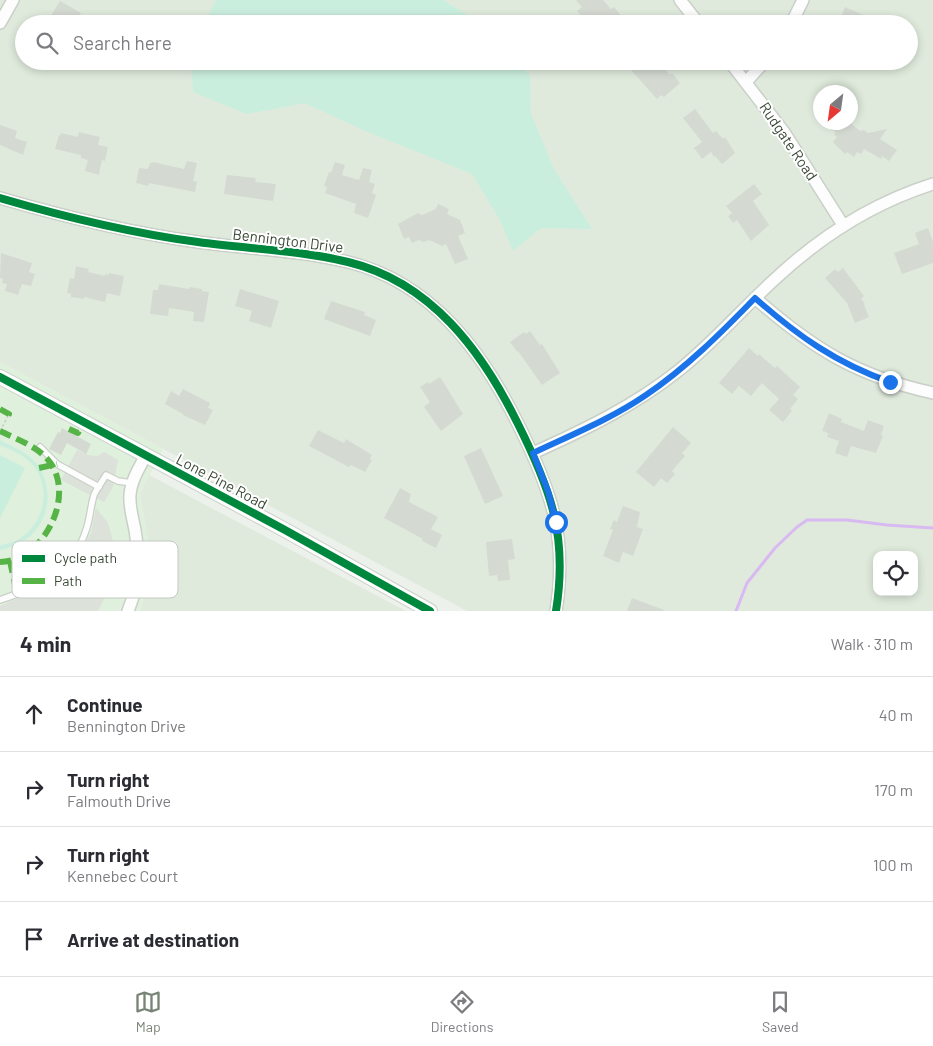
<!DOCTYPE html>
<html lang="en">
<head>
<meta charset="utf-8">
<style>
  :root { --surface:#fff; --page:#f2f2f3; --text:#2b2b33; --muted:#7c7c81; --line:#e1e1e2; --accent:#788475 }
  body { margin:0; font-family:Barlow,sans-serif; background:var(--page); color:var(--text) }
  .controls { position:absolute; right:15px; bottom:15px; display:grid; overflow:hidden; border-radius:10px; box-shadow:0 2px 8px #0003 }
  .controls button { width:45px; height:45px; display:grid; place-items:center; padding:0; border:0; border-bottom:1px solid var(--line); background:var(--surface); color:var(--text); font:25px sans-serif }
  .compass { position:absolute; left:813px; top:85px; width:45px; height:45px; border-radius:50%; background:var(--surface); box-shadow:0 2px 8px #0003; rotate:209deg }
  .stop { position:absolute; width:15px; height:15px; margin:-11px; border:4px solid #1a73e8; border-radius:50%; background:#fff }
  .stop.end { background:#1a73e8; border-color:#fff; box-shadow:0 1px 5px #0008 }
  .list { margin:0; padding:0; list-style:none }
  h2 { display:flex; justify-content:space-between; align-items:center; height:65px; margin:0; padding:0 20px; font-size:21px }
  h2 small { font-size:16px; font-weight:400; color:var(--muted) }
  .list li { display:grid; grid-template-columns:32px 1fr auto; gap:15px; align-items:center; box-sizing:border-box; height:75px; padding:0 20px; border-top:1px solid var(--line) }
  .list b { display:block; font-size:19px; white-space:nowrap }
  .list p { margin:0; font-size:16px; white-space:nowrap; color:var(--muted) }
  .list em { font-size:16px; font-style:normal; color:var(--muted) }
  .icon { flex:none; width:28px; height:28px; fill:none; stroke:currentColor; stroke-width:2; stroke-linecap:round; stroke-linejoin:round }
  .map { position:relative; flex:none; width:933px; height:611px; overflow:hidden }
  .search { position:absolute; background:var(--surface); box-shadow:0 2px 8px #0003; left:15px; right:15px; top:15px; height:55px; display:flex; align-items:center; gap:12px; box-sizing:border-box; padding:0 18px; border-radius:28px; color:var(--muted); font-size:19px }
  .sheet { height:365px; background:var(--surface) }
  nav { display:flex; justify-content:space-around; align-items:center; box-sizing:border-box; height:70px; border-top:1px solid var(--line); background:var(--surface); font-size:14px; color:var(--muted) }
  nav a { display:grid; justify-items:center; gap:2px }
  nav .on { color:var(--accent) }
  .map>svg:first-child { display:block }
  .residential { fill:#dfeadc; fill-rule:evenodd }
  .education { fill:#dff0dd }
  .green { fill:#caeede }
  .parking { fill:#dce1da }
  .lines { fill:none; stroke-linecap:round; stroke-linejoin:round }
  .stream { stroke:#d8b9f1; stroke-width:3 }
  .building { fill:#d4dad2 }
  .service-casing { stroke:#cad0c8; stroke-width:8 }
  .minor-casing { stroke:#cad0c8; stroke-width:14 }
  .tertiary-casing { stroke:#cad0c8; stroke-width:16 }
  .path { stroke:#cbd2ca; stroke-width:2; stroke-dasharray:2.5 2.5; stroke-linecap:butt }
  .service { stroke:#fcfdfc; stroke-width:5.5 }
  .minor { stroke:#fcfdfc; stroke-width:11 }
  .tertiary { stroke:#fcfdfc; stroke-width:14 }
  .quiet { stroke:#56b346; stroke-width:6; stroke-dasharray:12 6; stroke-linecap:butt }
  .cycleway-casing { stroke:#fff; stroke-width:11 }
  .cycleway { stroke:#00873e; stroke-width:8 }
  .route { stroke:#1a73e8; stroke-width:6 }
  .labels { text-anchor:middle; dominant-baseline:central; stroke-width:4; stroke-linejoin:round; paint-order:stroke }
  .street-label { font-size:15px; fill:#3a4936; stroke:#fff }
  .key { fill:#fff; stroke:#c4c8c3; stroke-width:1 }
  .key-label { font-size:14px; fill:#3a4936 }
</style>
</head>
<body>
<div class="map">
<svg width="933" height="611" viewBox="0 0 933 611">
  <rect width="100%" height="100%" fill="#ecf2eb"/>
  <g class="residential">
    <path d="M0,0h933v611h-466l-467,-249zM24,24h885v37h-885zM820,92h30v30h-30zM877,555h37v37h-37z"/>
    <polygon points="149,475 406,611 140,611 153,567 140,494"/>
  </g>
  <polygon class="education" points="0,362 163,449 140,494 153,567 140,611 0,611"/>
  <g class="green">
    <polygon points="216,0 443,0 482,24 204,24"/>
    <polygon points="191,61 518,61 530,76 531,114 554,169 592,229 541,228 513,251 500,220 472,174 365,131 305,103 247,114 193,92"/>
    <path d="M0,440c13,7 27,12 36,23 19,24 14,60 -11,77 -7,5 -16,8 -25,10v-5c38,-4 57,-50 33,-80 -9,-10 -21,-15 -33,-20z"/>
    <polygon points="0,455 25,468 0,518"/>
  </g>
  <g class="parking">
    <polygon points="77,450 88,455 98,456 104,452 118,460 113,487 104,502 61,480"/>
    <polygon points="96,508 108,523 120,568 98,611 0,611 0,606 37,589 63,573 81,551 91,533"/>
  </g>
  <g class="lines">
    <polyline class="stream" points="736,611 747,583 775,548 797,527 807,520 847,520 887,525 933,528"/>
  </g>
  <g class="building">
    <polygon points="576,0 603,0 611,9 614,7 622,17 615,24 588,24 577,11 582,7"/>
    <polygon points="60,1 81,13 75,24 54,24 56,20 50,17"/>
    <polygon points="845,7 884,24 838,24"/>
    <polygon points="633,61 659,61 670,75 672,73 680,83 664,97 661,95 657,99 631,70 637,66"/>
    <polygon points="695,109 713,133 716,131 723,139 725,137 735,153 722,164 715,156 714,157 711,152 702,159 694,148 702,142 683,118"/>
    <polygon points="835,122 849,122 860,131 864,130 868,133 887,129 880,139 897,150 889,161 882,156 881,159 864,149 861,154 857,152 854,157 847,152 845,154 833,142 837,137 834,135 836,132 831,129"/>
    <polygon points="0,125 17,131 15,138 27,142 23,155 0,145"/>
    <polygon points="79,132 100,137 98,145 108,147 105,161 102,160 99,175 85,171 88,160 81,158 81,155 55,149 59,135 60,136 61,133 78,137"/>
    <polygon points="187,161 197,163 193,181 197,182 195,192 149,183 148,186 136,183 139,168 148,169 150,163 152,163 153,162 184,169"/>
    <polygon points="335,162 345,165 342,175 359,180 363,168 372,170 369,182 375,184 372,193 376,195 368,218 354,213 356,204 325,193 327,187 324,186 329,172 331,173"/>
    <polygon points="227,175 256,178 255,182 276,184 273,201 224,194"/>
    <polygon points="754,184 762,194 753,201 769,225 751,241 737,220 733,223 728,216 732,213 726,206"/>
    <polygon points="438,204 449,209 447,214 460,220 465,233 458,236 468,259 455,264 446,244 442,246 429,240 423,242 419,240 412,243 409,237 404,239 398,224 418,213 422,215 436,209"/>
    <polygon points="928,228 933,242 933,263 902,274 894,253 919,244 915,233"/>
    <polygon points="1,253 32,263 29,272 35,274 31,286 22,284 18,295 5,291 7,284 2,283 3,279 0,278"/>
    <polygon points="76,266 89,269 88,272 105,276 105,274 109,275 109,273 124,276 120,296 107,293 105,302 84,297 84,299 71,297 71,294 67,293 70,278 74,279"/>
    <polygon points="843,268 864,296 861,299 865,304 864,305 869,317 855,323 847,303 825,278 835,269 838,272"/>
    <polygon points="159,284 189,289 190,287 202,289 202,291 209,292 204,322 193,321 194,312 169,308 168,316 150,314 153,290 158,290"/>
    <polygon points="240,289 279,301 271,328 249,321 252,311 235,306"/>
    <polygon points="331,301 365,312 364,315 376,320 370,336 324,319"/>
    <polygon points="530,331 540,345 542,344 560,373 542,385 518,351 517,352 510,342 524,332 526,334"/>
    <polygon points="749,348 758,356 759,354 775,368 777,366 800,387 793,395 798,399 790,409 792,411 783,422 769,410 779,399 762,383 751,396 739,386 732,394 719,383"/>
    <polygon points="440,377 463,414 441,431 424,407 430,402 420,387 428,382 429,384"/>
    <polygon points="183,389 210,403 208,408 213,410 205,425 183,415 183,414 165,404 171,391 179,396"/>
    <polygon points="829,413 842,419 841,422 864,431 868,420 884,426 881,435 883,436 876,453 851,446 847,457 835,453 839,441 827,437 828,433 822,431"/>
    <polygon points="673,427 691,443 682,453 685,456 672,471 675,474 667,483 661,478 654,487 636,472"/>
    <polygon points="62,428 91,444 86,454 67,443 61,455 49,449 58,432 60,433"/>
    <polygon points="318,430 344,443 346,439 372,455 370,459 372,460 365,472 351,465 349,467 309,446"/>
    <polygon points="481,448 503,496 485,504 464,456"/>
    <polygon points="400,488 411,494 409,502 438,517 431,529 442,535 436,548 422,541 423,539 384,518"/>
    <polygon points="623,506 640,512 637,527 643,529 633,556 623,552 619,563 603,556 613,530 610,529 614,520 617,522"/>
    <polygon points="512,539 515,559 508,560 510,580 498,581 497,575 489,576 486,542"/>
    <polygon points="632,598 664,610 664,611 627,611"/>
  </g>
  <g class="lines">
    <defs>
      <g id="service">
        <polyline points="40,447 57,464 99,487"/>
        <path d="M0,600c36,-12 72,-28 85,-67 5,-12 5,-25 9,-38 3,-7 8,-13 12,-20l12,6 14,2"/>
      </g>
      <g id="minor">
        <polyline points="680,0 699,24"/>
        <polyline points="0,23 13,0"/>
        <polyline points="791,24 803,0"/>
        <polyline points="729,61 784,132 843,225"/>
        <polyline points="746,82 765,61"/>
        <path d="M0,198c65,19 131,35 198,44 50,7 101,8 150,20 83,20 134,89 170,162 33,66 50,112 38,187"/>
        <path d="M755,298c58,51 102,78 178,95"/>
        <path d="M533,453c51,-23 101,-47 145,-82 35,-28 64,-62 97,-92 46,-43 98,-76 158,-95"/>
        <path d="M128,611c11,-26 12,-54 7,-81 -2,-11 -6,-23 -5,-35 1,-14 9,-27 16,-40"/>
      </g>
      <polyline id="tertiary" points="0,377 285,530 430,611"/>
    </defs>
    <use href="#service" class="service-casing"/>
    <use href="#minor" class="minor-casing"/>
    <use href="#tertiary" class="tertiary-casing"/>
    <polyline class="path" points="0,431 8,416"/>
    <use href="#service" class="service"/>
    <use href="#minor" class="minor"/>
    <use href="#tertiary" class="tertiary"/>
    <g class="quiet">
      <polyline points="0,409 9,414 8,416"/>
      <polyline points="69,429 78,433 80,429"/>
      <path d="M0,431c18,9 43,17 53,36 20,36 -12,94 -53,95"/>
      <polyline points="39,468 57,464"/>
      <polyline points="10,561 16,589 20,594"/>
    </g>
    <defs>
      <g id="cycleway">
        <path d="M0,198c65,19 131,35 198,44 50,7 101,8 150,20 83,20 134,89 170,162 33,66 50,112 38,187"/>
        <polyline points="0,377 285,530 430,611"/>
      </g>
    </defs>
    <use href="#cycleway" class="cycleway-casing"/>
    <use href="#cycleway" class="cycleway"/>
  </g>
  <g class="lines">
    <path class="route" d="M556,522l-8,-31 -15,-38c38,-18 78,-34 113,-58 40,-27 75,-62 109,-97 43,38 81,65 135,84"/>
  </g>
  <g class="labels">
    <g class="street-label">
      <text transform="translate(789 141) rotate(56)">Rudgate Road</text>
      <text transform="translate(288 240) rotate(7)">Bennington Drive</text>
      <text transform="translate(222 481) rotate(28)">Lone Pine Road</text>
    </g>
  </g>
  <rect x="12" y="541" width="166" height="57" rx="8" class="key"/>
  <rect x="22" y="555" width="23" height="7" fill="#00873e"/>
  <rect x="22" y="578" width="23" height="6" fill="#56b346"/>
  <g class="key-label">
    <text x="54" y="563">Cycle path</text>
    <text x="54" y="586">Path</text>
  </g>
</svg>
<div class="controls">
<button><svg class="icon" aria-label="locate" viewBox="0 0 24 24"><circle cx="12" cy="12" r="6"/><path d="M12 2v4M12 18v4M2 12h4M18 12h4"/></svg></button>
</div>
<svg class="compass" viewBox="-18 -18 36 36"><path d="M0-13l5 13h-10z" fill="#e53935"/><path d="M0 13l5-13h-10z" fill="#7c7c81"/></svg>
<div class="stop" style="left:556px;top:522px"></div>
<div class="stop end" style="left:890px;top:382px"></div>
<div class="search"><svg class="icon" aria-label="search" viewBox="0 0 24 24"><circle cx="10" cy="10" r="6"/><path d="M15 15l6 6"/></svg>Search here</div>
</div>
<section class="sheet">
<h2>4 min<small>Walk · 310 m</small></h2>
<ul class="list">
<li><svg class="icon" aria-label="ahead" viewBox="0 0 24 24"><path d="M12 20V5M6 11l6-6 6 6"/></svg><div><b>Continue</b><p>Bennington Drive</p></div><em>40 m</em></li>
<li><svg class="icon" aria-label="right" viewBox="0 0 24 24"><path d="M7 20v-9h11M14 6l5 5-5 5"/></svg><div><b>Turn right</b><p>Falmouth Drive</p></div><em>170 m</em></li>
<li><svg class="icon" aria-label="right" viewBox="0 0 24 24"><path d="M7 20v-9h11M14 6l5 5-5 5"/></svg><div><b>Turn right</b><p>Kennebec Court</p></div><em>100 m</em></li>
<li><svg class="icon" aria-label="arrive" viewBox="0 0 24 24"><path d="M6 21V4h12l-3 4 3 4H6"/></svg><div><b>Arrive at destination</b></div></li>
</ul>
</section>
<nav>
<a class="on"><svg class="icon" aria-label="map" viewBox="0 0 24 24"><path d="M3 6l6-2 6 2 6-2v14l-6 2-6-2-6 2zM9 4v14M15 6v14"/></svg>Map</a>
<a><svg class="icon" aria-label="directions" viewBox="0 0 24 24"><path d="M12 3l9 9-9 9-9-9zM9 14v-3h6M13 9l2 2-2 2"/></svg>Directions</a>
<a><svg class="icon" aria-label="saved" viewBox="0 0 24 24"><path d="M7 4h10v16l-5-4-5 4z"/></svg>Saved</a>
</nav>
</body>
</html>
